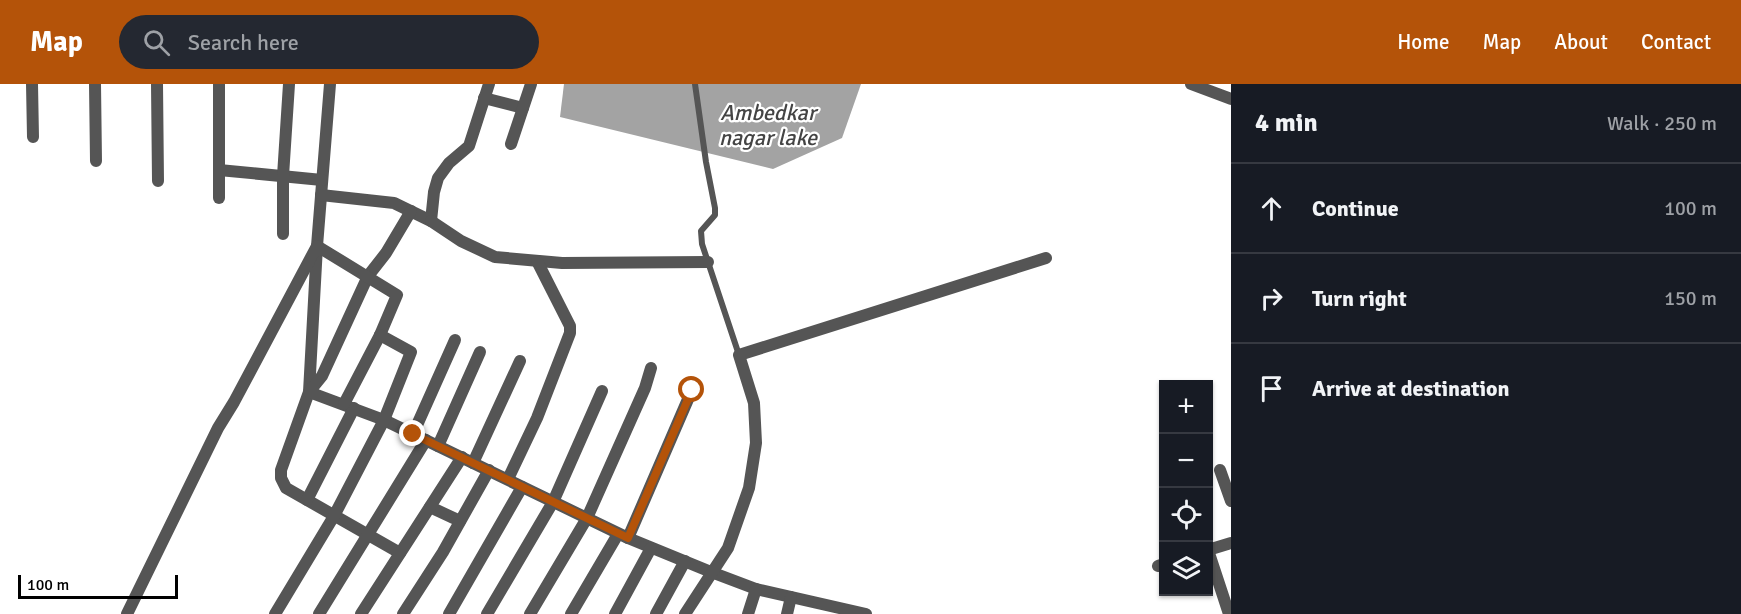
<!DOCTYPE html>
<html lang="en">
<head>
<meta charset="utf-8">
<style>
  :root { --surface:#171b24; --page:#242831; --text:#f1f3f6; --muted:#9ea1a6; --line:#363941; --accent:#b45309 }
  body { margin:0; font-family:Signika,sans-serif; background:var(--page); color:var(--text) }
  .controls { position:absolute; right:18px; bottom:18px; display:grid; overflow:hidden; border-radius:0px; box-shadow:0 2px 4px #0004 }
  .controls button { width:54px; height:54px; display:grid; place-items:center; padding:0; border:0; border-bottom:2px solid var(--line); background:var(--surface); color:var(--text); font:30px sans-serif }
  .scale { position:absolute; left:18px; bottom:15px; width:160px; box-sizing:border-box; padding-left:6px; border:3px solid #000; border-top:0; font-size:16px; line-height:21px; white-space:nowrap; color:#000; -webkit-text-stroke:4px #fff; paint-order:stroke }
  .stop { position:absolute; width:18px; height:18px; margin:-14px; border:4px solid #b45309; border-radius:50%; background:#fff }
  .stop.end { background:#b45309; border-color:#fff; box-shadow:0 2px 6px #0008 }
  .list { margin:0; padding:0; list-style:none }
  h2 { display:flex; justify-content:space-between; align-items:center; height:78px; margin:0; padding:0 24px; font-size:26px }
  h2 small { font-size:20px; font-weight:400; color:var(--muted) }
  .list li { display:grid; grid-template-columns:39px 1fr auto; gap:18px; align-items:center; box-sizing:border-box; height:90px; padding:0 24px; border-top:2px solid var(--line) }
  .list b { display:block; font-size:22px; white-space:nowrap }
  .list em { font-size:20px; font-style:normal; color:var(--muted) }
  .icon { flex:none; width:33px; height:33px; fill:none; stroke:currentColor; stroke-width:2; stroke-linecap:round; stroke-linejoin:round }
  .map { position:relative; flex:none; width:1231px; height:530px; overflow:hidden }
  header { display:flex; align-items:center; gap:36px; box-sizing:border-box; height:84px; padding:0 30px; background:var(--accent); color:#fff }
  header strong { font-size:28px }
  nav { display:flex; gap:33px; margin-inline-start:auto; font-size:21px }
  .search { width:420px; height:54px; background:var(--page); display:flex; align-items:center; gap:15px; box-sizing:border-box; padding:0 21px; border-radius:33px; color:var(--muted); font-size:22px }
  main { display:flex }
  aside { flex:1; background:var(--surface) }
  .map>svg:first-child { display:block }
  .water { fill:#a3a3a3 }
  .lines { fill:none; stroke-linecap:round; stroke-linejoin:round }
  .service { stroke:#555; stroke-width:6 }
  .minor { stroke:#555; stroke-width:12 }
  .route { stroke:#b45309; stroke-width:8 }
  .labels { text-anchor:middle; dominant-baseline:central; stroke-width:4.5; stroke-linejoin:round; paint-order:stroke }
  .water-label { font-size:22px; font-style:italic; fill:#444; stroke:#fff }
</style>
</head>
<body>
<header>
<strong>Map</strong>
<div class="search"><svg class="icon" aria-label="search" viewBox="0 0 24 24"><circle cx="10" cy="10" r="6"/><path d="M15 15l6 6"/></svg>Search here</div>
<nav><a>Home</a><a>Map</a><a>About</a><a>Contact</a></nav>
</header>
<main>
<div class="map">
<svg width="1231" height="530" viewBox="0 0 1231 530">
  <rect width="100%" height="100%" fill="#fff"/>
  <polygon class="water" points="564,0 861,0 842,54 773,85 560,33"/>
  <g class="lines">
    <polyline class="service" points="695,0 706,78 715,124 715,131 701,147 702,160 739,271"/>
    <g class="minor">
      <polyline points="32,0 33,53"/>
      <polyline points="95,0 96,77"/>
      <polyline points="157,0 158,97"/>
      <polyline points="330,0 317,162 309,308 281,386 281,394 286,404 400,469"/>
      <polyline points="1191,0 1231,15"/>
      <polyline points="484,14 523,24"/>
      <polyline points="511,60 531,0"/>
      <polyline points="219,86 322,96"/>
      <polyline points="321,111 394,119 431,137 434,108 438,94 449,79 469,62 489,0"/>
      <polyline points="219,114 219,0"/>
      <polyline points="411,127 386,169 368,192 322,292 309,308 384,336 628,454 711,488 756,505 866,530"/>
      <polyline points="431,137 461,157 495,173 562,179 708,178"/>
      <polyline points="283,150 283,92 289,0"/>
      <polyline points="413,350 455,256"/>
      <polyline points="438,362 480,268"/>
      <polyline points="473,379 520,277"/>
      <polyline points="1220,386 1231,417"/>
      <polyline points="508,395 537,334 570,249 570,242 537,177"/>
      <polyline points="307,416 354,324"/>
      <polyline points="430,423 460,437"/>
      <polyline points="628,454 692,306"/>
      <polyline points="1208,466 1229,530"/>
      <polyline points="1208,466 1231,459"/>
      <polyline points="1158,482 1164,480"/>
      <polyline points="127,530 218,344 234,318 317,162 397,211 380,251 344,320"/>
      <polyline points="275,530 334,432 384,336 411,268 380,251"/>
      <polyline points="319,530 426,356"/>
      <polyline points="361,530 462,373"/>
      <polyline points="403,530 443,468 489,386"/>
      <polyline points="449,530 522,403"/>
      <polyline points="487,530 553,418 602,307"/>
      <polyline points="530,530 587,434 645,304 651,284"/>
      <polyline points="571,530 618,450"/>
      <polyline points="615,530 651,464"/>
      <polyline points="656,530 685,477"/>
      <polyline points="685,530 728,464 749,404 756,359 754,319 739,271 1046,174"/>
      <polyline points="748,530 756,505"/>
      <polyline points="787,530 791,513"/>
    </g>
  </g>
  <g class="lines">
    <polyline class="route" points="413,350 628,454 692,306"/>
  </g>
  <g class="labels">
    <g class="water-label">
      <text x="768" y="28">Ambedkar<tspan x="768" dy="25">nagar lake</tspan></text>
    </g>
  </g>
</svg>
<div class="controls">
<button>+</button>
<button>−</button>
<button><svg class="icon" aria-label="locate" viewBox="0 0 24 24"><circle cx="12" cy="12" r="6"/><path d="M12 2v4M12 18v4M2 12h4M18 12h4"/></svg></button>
<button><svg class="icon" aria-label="layers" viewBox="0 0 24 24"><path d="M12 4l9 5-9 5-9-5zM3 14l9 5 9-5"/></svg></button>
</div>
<div class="scale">100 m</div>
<div class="stop" style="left:692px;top:306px"></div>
<div class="stop end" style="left:413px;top:350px"></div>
</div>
<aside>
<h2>4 min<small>Walk · 250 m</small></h2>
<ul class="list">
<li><svg class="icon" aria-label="ahead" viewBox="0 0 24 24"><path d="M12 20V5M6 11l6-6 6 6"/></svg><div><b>Continue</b></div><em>100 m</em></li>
<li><svg class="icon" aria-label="right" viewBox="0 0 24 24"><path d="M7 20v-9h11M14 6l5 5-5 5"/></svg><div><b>Turn right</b></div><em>150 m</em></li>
<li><svg class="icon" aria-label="arrive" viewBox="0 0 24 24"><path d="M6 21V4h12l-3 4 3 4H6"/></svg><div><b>Arrive at destination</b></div></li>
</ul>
</aside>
</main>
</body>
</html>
